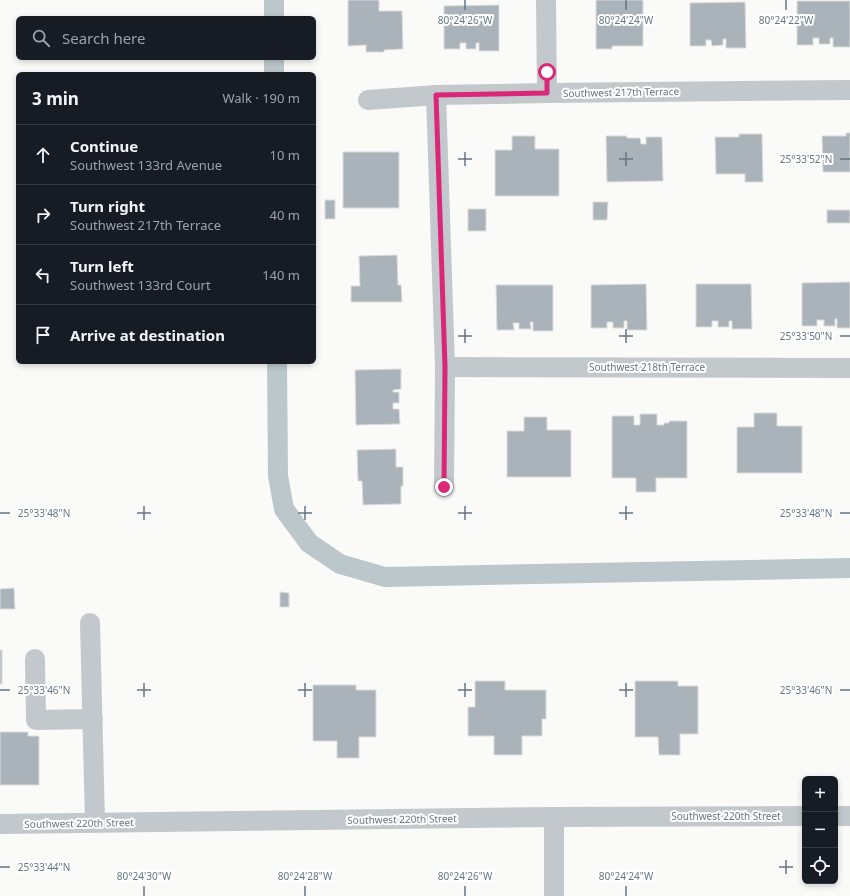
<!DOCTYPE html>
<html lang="en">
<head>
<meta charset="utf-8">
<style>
  :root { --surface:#171b24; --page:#242831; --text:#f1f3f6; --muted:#9ea1a6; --line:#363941 }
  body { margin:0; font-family:"Noto Sans",sans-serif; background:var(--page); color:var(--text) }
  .controls { position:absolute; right:12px; bottom:12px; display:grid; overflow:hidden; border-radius:6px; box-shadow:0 2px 6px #0003 }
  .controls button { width:36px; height:36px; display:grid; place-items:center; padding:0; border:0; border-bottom:1px solid var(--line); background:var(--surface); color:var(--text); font:20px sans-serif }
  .stop { position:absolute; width:12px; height:12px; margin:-9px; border:3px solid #db2777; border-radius:50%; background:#fff }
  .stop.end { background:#db2777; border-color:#fff; box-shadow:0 1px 4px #0008 }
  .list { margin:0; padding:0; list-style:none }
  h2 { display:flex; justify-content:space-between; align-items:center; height:52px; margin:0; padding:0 16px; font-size:17px }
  h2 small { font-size:13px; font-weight:400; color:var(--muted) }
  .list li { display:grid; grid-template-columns:26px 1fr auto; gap:12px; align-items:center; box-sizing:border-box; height:60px; padding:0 16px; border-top:1px solid var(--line) }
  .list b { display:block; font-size:15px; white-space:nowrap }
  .list p { margin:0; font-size:13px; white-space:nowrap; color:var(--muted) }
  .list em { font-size:13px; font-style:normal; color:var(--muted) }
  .icon { flex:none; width:22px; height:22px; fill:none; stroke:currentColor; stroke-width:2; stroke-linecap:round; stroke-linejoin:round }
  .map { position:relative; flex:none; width:850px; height:896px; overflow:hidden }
  .search { position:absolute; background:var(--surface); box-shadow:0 2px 6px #0003; left:16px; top:16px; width:300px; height:44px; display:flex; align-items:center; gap:10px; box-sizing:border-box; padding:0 14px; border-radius:6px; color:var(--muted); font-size:15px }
  .panel { position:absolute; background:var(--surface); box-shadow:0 2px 6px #0003; left:16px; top:72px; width:300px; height:292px; border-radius:6px }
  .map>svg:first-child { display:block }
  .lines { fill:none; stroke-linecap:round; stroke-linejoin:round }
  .canal { stroke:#bbc7cb; stroke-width:20 }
  .building { fill:#aab3b9; stroke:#dcdcda }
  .minor { stroke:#c3c8cc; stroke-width:20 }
  .route { stroke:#db2777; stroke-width:5 }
  .ticks { fill:none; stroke:#657683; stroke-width:1.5 }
  .labels { text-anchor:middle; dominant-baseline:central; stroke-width:4; stroke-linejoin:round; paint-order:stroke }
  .street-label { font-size:10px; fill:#657683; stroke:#fff }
  .ticks-label { font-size:10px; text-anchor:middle; fill:#657683; stroke:#fff; stroke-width:4; stroke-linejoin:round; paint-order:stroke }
</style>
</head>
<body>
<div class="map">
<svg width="850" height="896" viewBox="0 0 850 896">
  <rect width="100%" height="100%" fill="#fafaf8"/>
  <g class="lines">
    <g class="canal">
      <polyline points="274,0 274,18"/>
      <polyline points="274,58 274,74"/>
      <polyline points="277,362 278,476 284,509 309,543 340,564 385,577 850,568"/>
    </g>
  </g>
  <g class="building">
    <polygon points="348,0 379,0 379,11 402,11 403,49 384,50 384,52 366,52 366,45 348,46"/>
    <polygon points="596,0 643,0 643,46 612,46 612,49 596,49"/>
    <polygon points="797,1 850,1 850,47 833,47 833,38 830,38 830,44 819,44 819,38 813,38 813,45 797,45"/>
    <polygon points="745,2 746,48 726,48 726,39 723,39 723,45 712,46 711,40 706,40 706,46 690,46 690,3"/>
    <polygon points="499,5 499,51 479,51 479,43 476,43 476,49 466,49 466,43 460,43 460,49 444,49 444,6"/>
    <polygon points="846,133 850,133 850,172 823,172 822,136 846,136"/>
    <polygon points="739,134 762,134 763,182 745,182 745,174 716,174 715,137 739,137"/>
    <polygon points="512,136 535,136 535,149 559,149 559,196 495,196 495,150 512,150"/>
    <polygon points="606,136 627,136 627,138 640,138 641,144 646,144 646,137 662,137 663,181 607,182"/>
    <rect x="343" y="152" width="56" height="56"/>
    <rect x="325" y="200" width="10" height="19"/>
    <polygon points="593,202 608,202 607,220 593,220"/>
    <rect x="468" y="209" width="18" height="22"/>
    <rect x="827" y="210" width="23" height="13"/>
    <polygon points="397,255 398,285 401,285 402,302 351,302 351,286 360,286 359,256"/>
    <polygon points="850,282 850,328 837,328 837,319 835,319 835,326 824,326 824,320 817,320 817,326 802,326 802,283"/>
    <polygon points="646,284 647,330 627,330 627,321 624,321 624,328 613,328 613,322 607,322 607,328 591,328 591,285"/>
    <polygon points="696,284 751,284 752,329 732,329 732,321 729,321 729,327 718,327 718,321 712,321 712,327 696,327"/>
    <polygon points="496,285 553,285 553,331 533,331 533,322 530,322 531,329 519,329 519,323 513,323 514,330 497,330"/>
    <polygon points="401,369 401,389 393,390 393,392 399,392 399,403 393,403 393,409 399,409 400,424 356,425 355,370"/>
    <polygon points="754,413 777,413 777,426 802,426 802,473 737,473 737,427 754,427"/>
    <polygon points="640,414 657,414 657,425 664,425 664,423 669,423 669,421 687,421 687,478 656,478 656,492 636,492 636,478 612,478 612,416 634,416 634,425 640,425"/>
    <polygon points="524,417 547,417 547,430 571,430 571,477 507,477 507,431 524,431"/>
    <polygon points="396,449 396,467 403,467 403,486 401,486 401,504 363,505 362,481 358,481 357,450"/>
    <polygon points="14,588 15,609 0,609 0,589"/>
    <polygon points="280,592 289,593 289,607 280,607"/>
    <rect x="0" y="650" width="2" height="34"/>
    <polygon points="475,681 505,681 505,690 546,690 546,719 542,719 542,736 522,736 522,755 494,755 494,736 468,736 468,707 475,707"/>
    <polygon points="635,681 678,681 678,686 698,686 698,734 680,734 680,755 659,755 658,737 635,737"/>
    <polygon points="313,685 356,685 356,690 376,690 376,737 359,737 359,758 337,758 337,741 313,741"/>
    <polygon points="0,732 28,732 28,736 39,736 39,785 0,785"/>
  </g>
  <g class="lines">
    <g class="minor">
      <polyline points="546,0 547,93"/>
      <polyline points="436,95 445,367 444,487"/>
      <polyline points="368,100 436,95 547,93 850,90"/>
      <polyline points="445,367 850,368"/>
      <polyline points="90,623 95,823"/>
      <polyline points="35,659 36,720 93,719"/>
      <polyline points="835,816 850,816"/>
      <polyline points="554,817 554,896"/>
      <polyline points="0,824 554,817 805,816"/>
    </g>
  </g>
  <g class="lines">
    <polyline class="route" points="444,487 445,367 436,95 547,93 547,72"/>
  </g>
  <path class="ticks" d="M465,0v10M626,0v10M786,0v10M465,152v14M626,152v14M458,159h14M619,159h14M840,159h10M465,329v14M626,329v14M458,336h14M619,336h14M840,336h10M144,506v14M305,506v14M465,506v14M626,506v14M0,513h10M137,513h14M298,513h14M458,513h14M619,513h14M840,513h10M144,683v14M305,683v14M465,683v14M626,683v14M0,690h10M137,690h14M298,690h14M458,690h14M619,690h14M840,690h10M786,860v14M0,867h10M779,867h14M144,886v10M305,886v10M465,886v10M626,886v10"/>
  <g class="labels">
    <g class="street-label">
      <text transform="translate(621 92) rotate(-1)">Southwest 217th Terrace</text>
      <text x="647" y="367">Southwest 218th Terrace</text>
      <text x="726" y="816">Southwest 220th Street</text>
      <text transform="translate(402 819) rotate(-1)">Southwest 220th Street</text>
      <text transform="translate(79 823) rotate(-1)">Southwest 220th Street</text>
    </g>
  </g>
  <g class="ticks-label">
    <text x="465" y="24">80°24'26"W</text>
    <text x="626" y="24">80°24'24"W</text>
    <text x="786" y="24">80°24'22"W</text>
    <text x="806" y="163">25°33'52"N</text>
    <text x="806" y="340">25°33'50"N</text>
    <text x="44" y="517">25°33'48"N</text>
    <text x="806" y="517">25°33'48"N</text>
    <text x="44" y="694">25°33'46"N</text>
    <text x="806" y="694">25°33'46"N</text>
    <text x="44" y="871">25°33'44"N</text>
    <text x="144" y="880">80°24'30"W</text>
    <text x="305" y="880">80°24'28"W</text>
    <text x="465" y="880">80°24'26"W</text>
    <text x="626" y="880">80°24'24"W</text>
  </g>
</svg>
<div class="controls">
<button>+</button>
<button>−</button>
<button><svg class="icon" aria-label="locate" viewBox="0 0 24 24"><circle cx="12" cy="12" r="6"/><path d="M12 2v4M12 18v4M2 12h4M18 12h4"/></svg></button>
</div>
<div class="stop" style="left:547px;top:72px"></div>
<div class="stop end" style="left:444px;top:487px"></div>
<div class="search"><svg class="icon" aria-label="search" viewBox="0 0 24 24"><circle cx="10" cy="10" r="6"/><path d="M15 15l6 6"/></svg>Search here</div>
<section class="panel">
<h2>3 min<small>Walk · 190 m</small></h2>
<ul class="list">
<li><svg class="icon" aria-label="ahead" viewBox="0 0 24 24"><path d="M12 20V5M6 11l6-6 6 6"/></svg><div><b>Continue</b><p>Southwest 133rd Avenue</p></div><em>10 m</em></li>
<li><svg class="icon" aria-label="right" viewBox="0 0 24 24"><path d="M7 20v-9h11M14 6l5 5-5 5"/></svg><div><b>Turn right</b><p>Southwest 217th Terrace</p></div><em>40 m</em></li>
<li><svg class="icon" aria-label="left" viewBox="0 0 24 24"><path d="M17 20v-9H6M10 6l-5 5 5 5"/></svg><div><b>Turn left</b><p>Southwest 133rd Court</p></div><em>140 m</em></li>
<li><svg class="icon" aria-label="arrive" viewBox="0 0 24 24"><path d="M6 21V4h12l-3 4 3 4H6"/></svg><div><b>Arrive at destination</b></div></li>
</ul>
</section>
</div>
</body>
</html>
